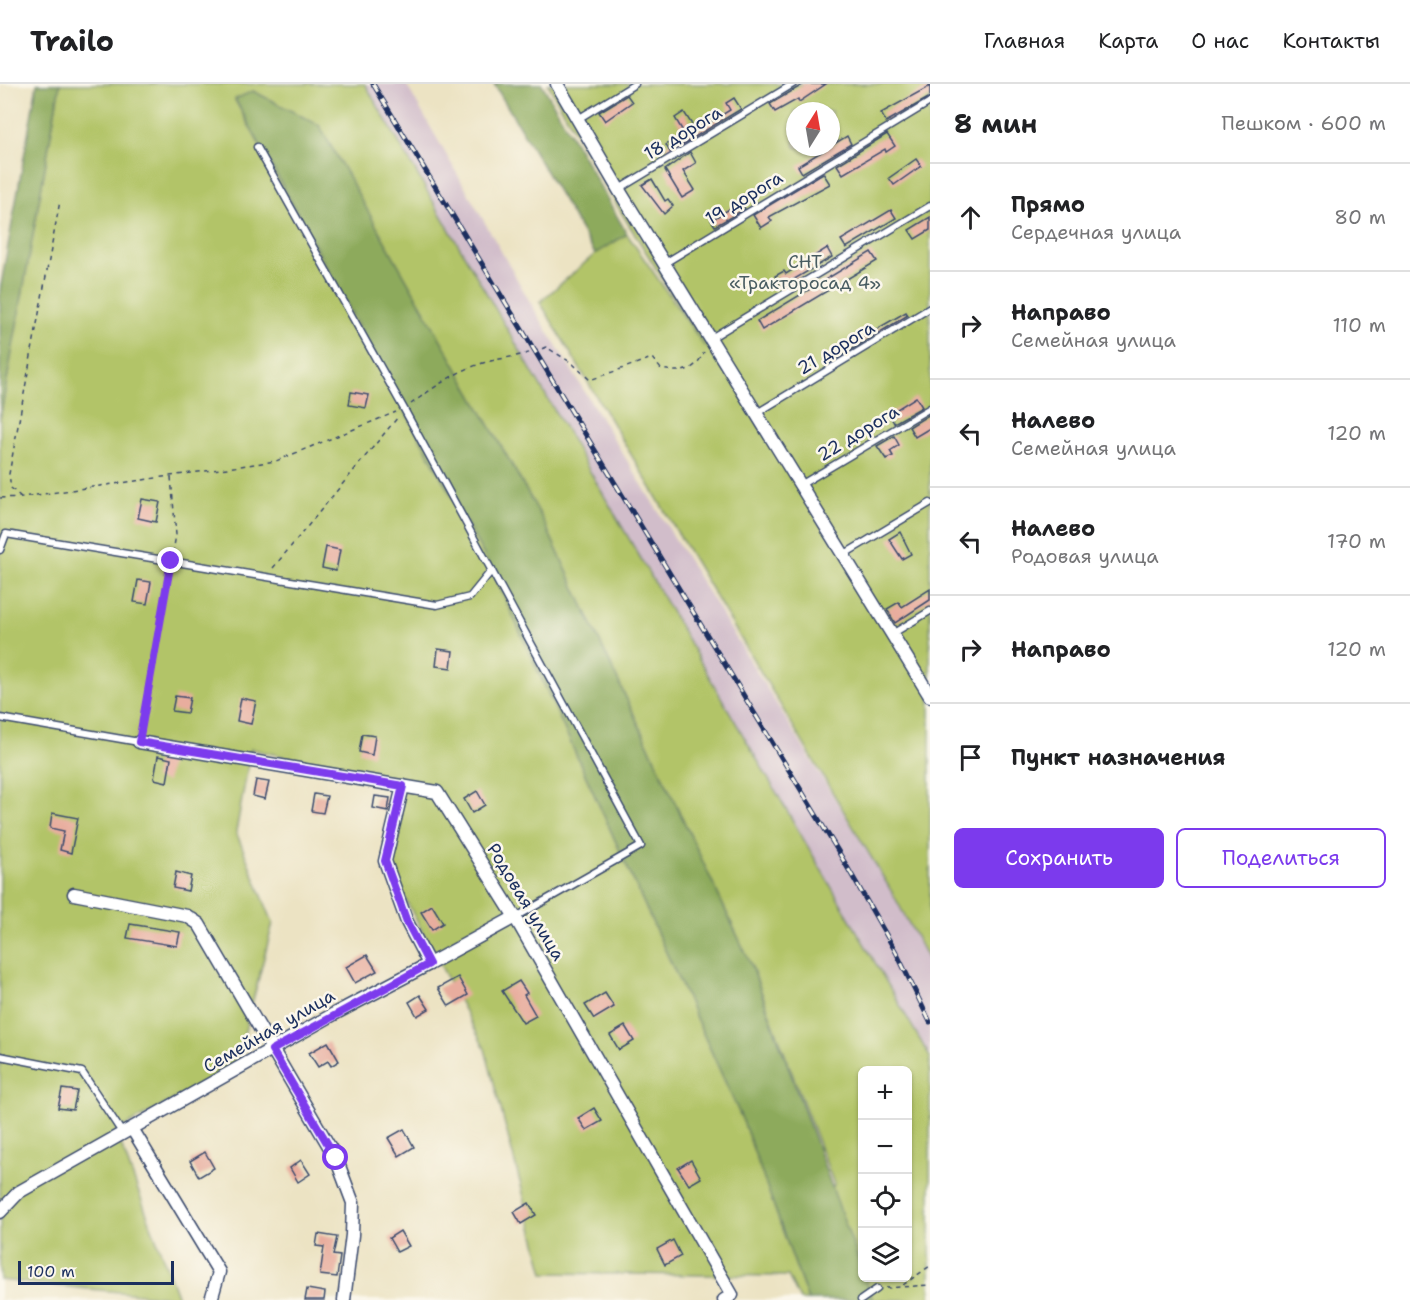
<!DOCTYPE html>
<html lang="ru">
<head>
<meta charset="utf-8">
<style>
  :root { --surface:#fff; --page:#f6f6f6; --text:#202124; --muted:#757577; --line:#e0e0e0; --accent:#7c3aed }
  body { margin:0; font-family:"Shantell Sans",sans-serif; background:var(--page); color:var(--text) }
  .controls { position:absolute; right:18px; bottom:18px; display:grid; overflow:hidden; border-radius:9px; box-shadow:0 2px 4px #0004 }
  .controls button { width:54px; height:54px; display:grid; place-items:center; padding:0; border:0; border-bottom:2px solid var(--line); background:var(--surface); color:var(--text); font:30px sans-serif }
  .compass { position:absolute; left:786px; top:18px; width:54px; height:54px; border-radius:50%; background:var(--surface); box-shadow:0 2px 4px #0004; rotate:11deg }
  .scale { position:absolute; left:18px; bottom:15px; width:156px; box-sizing:border-box; padding-left:6px; border:3px solid #1b2f5e; border-top:0; font-size:16px; line-height:21px; white-space:nowrap; color:#1b2f5e; -webkit-text-stroke:4px #fbf7ec; paint-order:stroke }
  .stop { position:absolute; width:18px; height:18px; margin:-14px; border:4px solid #7c3aed; border-radius:50%; background:#fff }
  .stop.end { background:#7c3aed; border-color:#fff; box-shadow:0 2px 6px #0008 }
  .list { margin:0; padding:0; list-style:none }
  h2 { display:flex; justify-content:space-between; align-items:center; height:78px; margin:0; padding:0 24px; font-size:26px }
  h2 small { font-size:20px; font-weight:400; color:var(--muted) }
  .list li { display:grid; grid-template-columns:39px 1fr auto; gap:18px; align-items:center; box-sizing:border-box; height:108px; padding:0 24px; border-top:2px solid var(--line) }
  .list b { display:block; font-size:22px; white-space:nowrap }
  .list p { margin:0; font-size:20px; white-space:nowrap; color:var(--muted) }
  .list em { font-size:20px; font-style:normal; color:var(--muted) }
  .actions { display:flex; gap:12px; padding:18px 24px }
  .actions a { flex:1; padding:14px 0; border:2px solid var(--accent); border-radius:9px; text-align:center; font-size:21px; color:var(--accent) }
  .actions .main { background:var(--accent); color:#fff }
  .icon { flex:none; width:33px; height:33px; fill:none; stroke:currentColor; stroke-width:2; stroke-linecap:round; stroke-linejoin:round }
  .map { position:relative; flex:none; width:930px; height:1216px; overflow:hidden }
  header { display:flex; align-items:center; gap:36px; box-sizing:border-box; height:84px; padding:0 30px; background:var(--surface); border-bottom:2px solid var(--line) }
  header strong { font-size:28px }
  nav { display:flex; gap:33px; margin-inline-start:auto; font-size:21px }
  main { display:flex }
  aside { flex:1; background:var(--surface) }
  .map>svg:first-child { display:block }
  .industrial { fill:#d1bdca }
  .green { fill:#b2c468; stroke:#667a63; stroke-width:1.5; fill-rule:evenodd }
  .forest { fill:#8daa5c; stroke:#546c5d; stroke-width:1.5 }
  .building { fill:#e8ad9e }
  .lines { fill:none; stroke-linecap:round; stroke-linejoin:round }
  .service-casing { stroke:#3a4a6d; stroke-width:9 }
  .minor-casing { stroke:#3a4a6d; stroke-width:15 }
  .path { stroke:#3a4a6d; stroke-width:1.5; stroke-dasharray:4.5 4.5; stroke-linecap:butt }
  .service { stroke:#fff; stroke-width:6 }
  .minor { stroke:#fff; stroke-width:12 }
  .rail-casing { stroke:#1b2f5e; stroke-width:5 }
  .rail { stroke:#fbf7ec; stroke-width:3; stroke-dasharray:9; stroke-linecap:butt }
  .route { stroke:#7c3aed; stroke-width:8 }
  .labels { text-anchor:middle; dominant-baseline:central; stroke-width:5; stroke-linejoin:round; paint-order:stroke }
  .street-label { font-size:18px; fill:#1b2f5e; stroke:#fbf7ec }
  .park-label { font-size:18px; fill:#485c61; stroke:#fbf7ec }
</style>
</head>
<body>
<header>
<strong>Trailo</strong>
<nav><a>Главная</a><a>Карта</a><a>О нас</a><a>Контакты</a></nav>
</header>
<main>
<div class="map">
<svg width="930" height="1216" viewBox="0 0 930 1216">
  <rect width="100%" height="100%" fill="#fbf7ec"/>
  <filter id="ink" filterUnits="userSpaceOnUse"><feTurbulence type="fractalNoise" baseFrequency=".0167" numOctaves="2"/><feDisplacementMap in="SourceGraphic" scale="12" xChannelSelector="R" yChannelSelector="G"/><feConvolveMatrix kernelMatrix="1 2 1 2 8 2 1 2 1" color-interpolation-filters="sRGB"/></filter>
  <filter id="wash" filterUnits="userSpaceOnUse"><feTurbulence type="fractalNoise" baseFrequency=".008" numOctaves="4" result="noise"/><feDisplacementMap in="SourceGraphic" scale="24" xChannelSelector="R" yChannelSelector="G"/><feGaussianBlur stdDeviation="1.35" result="paint"/><feColorMatrix in="noise" values="0 0 0 0 0 0 0 0 0 0 0 0 0 0 0 0 0 1.4 0 .05"/><feComposite in="paint" operator="in"/></filter>
  <g filter="url(#wash)">
    <rect width="100%" height="100%" fill="#ece3c3"/>
    <polygon class="industrial" points="365,0 406,0 534,225 892,808 930,879 930,974"/>
    <g class="green">
      <path d="M60,0h305l565,973v243h-57l-7,-17h-7l-28,-91 3,-8 -82,-217 -210,-449 -223,-392 -66,-35 -18,9 257,470 251,551 65,179h-8l-12,-24 -244,-3 -59,-224 -100,-188 18,-77 -152,-35 -15,83 37,91 -37,143 -120,65 62,167 -178,-18v-861zM862,986h46v208h-46z"/>
      <path d="M548,0h382v879l-38,-71 -352,-590 55,-48 32,-20 78,113 -84,-135zM795,27h36v36h-36z"/>
    </g>
    <g class="forest">
      <polygon points="37,0 60,0 0,335 0,206"/>
      <polygon points="494,0 542,0 627,150 595,170"/>
      <polygon points="253,7 319,41 542,434 752,883 873,1216 808,1216 743,1037 492,486 235,15"/>
    </g>
    <g id="blocks">
      <g class="building">
        <polygon points="804,0 826,0 799,18 798,15 775,28 770,20"/>
        <polygon points="930,2 930,13 886,38 881,29"/>
        <polygon points="627,11 632,18 605,37 599,28"/>
        <polygon points="734,14 741,25 670,68 666,61 684,49 675,34 684,28 696,47 730,26 726,19"/>
        <polygon points="887,50 895,62 886,68 885,65 843,90 837,81"/>
        <polygon points="847,52 851,60 802,89 798,82"/>
        <polygon points="690,68 696,79 683,87 695,106 682,114 665,86"/>
        <polygon points="916,75 921,82 894,101 889,94"/>
        <polygon points="823,89 830,100 769,133 772,137 761,144 753,131"/>
        <polygon points="652,95 665,117 668,115 673,122 664,130 642,101"/>
        <polygon points="741,118 745,125 715,142 711,136"/>
        <polygon points="891,126 896,134 846,164 841,156"/>
        <polygon points="930,133 930,146 915,155 909,146"/>
        <polygon points="827,164 832,173 781,203 775,192 784,187 786,190"/>
        <polygon points="871,168 877,177 762,246 757,237"/>
        <polygon points="906,228 908,231 828,280 825,275"/>
        <polygon points="351,308 369,311 366,324 349,321"/>
        <polygon points="916,313 922,323 894,339 889,330"/>
        <polygon points="930,330 930,344 915,353 909,343"/>
        <polygon points="894,352 899,361 890,367 893,372 886,375 877,362"/>
        <polygon points="142,415 160,418 156,438 138,434"/>
        <polygon points="900,448 911,470 902,475 889,455"/>
        <polygon points="326,463 340,466 336,487 322,484"/>
        <polygon points="138,496 151,498 147,520 134,518"/>
        <polygon points="930,505 930,516 895,539 887,525 899,518 902,523"/>
        <polygon points="438,565 453,567 451,584 436,582"/>
        <polygon points="175,612 190,614 187,629 172,627"/>
        <polygon points="241,614 256,617 251,640 237,637"/>
        <polygon points="362,650 375,652 372,671 359,668"/>
        <polygon points="158,672 171,675 167,698 154,695"/>
        <polygon points="256,696 269,698 265,715 253,712"/>
        <polygon points="477,707 485,721 472,729 464,715"/>
        <polygon points="314,710 327,712 323,729 311,727"/>
        <polygon points="375,712 390,714 388,727 373,724"/>
        <polygon points="52,729 78,734 71,769 60,766 64,747 50,744"/>
        <polygon points="176,788 191,792 188,807 173,804"/>
        <polygon points="432,821 443,839 432,846 421,828"/>
        <polygon points="130,840 180,848 177,862 127,854"/>
        <polygon points="367,871 377,887 355,899 346,883"/>
        <polygon points="458,893 468,911 449,922 438,904"/>
        <polygon points="519,897 527,909 524,911 536,932 523,939 502,907"/>
        <polygon points="605,909 614,923 594,935 585,921"/>
        <polygon points="420,911 429,925 417,932 409,918"/>
        <polygon points="625,942 634,957 619,966 610,951"/>
        <polygon points="328,958 339,977 331,982 328,977 318,983 309,969"/>
        <polygon points="62,1005 77,1007 73,1026 58,1024"/>
        <polygon points="594,1024 602,1037 586,1046 578,1034"/>
        <polygon points="404,1045 414,1063 399,1072 388,1054"/>
        <polygon points="205,1068 214,1084 199,1093 190,1077"/>
        <polygon points="301,1076 310,1090 298,1098 290,1084"/>
        <polygon points="691,1076 701,1094 689,1101 678,1084"/>
        <polygon points="529,1119 536,1131 521,1140 514,1128"/>
        <polygon points="400,1147 409,1162 397,1168 389,1154"/>
        <polygon points="318,1150 337,1153 333,1171 340,1172 337,1193 320,1191 324,1163 316,1162"/>
        <polygon points="673,1156 681,1172 665,1181 657,1165"/>
        <polygon points="307,1205 325,1208 324,1216 305,1216"/>
      </g>
    </g>
  </g>
  <g filter="url(#ink)">
    <use href="#blocks" fill-opacity="0" stroke="#3a4a6d" stroke-width="1.5"/>
    <g class="lines">
      <defs>
        <g id="service">
          <polyline points="578,35 635,0"/>
          <polyline points="257,63 404,325 641,762 516,833"/>
          <polyline points="619,105 793,0"/>
          <polyline points="665,179 930,18"/>
          <polyline points="711,254 930,122"/>
          <polyline points="757,329 930,224"/>
          <polyline points="802,400 930,324"/>
          <polyline points="0,466 6,450 437,521 470,513 492,486"/>
          <polyline points="843,471 930,419"/>
          <polyline points="892,550 930,527"/>
          <polyline points="0,634 139,658"/>
          <polyline points="0,972 82,988 123,1050"/>
          <polyline points="861,1216 877,1205"/>
        </g>
        <g id="minor">
          <polyline points="557,0 619,106 930,612"/>
          <polyline points="139,658 437,708 515,833 732,1211 724,1216"/>
          <polyline points="74,810 187,832 199,840 336,1074 353,1119 352,1151 344,1216"/>
          <polyline points="429,880 515,833"/>
          <polyline points="133,1046 219,1188 211,1216"/>
          <polyline points="0,1128 19,1108 334,930 429,880 407,838 385,777 403,702"/>
        </g>
      </defs>
      <use href="#service" class="service-casing"/>
      <use href="#minor" class="minor-casing"/>
      <g class="path">
        <path d="M411,320c22,-16 45,-33 72,-41 21,-6 43,-7 63,-16l26,16 18,17 62,-22 9,11c21,4 33,4 43,-17"/>
        <polyline points="171,393 176,451 173,468"/>
        <polyline points="21,413 11,404 9,390 60,117"/>
        <polyline points="0,414 22,413 276,377 396,328"/>
        <polyline points="273,484 398,333"/>
        <polyline points="141,646 170,485"/>
        <polyline points="903,1201 930,1182"/>
        <polyline points="886,1204 930,1201"/>
      </g>
      <use href="#service" class="service"/>
      <use href="#minor" class="minor"/>
      <defs>
        <polyline id="rail" points="373,0 838,767 896,868 930,938"/>
      </defs>
      <use href="#rail" class="rail-casing"/>
      <use href="#rail" class="rail"/>
    </g>
  </g>
  <g class="lines" filter="url(#ink)">
    <polyline class="route" points="171,477 139,658 403,702 385,777 407,838 429,880 272,966 336,1074"/>
  </g>
  <g class="labels">
    <g class="street-label">
      <text transform="translate(683 49) rotate(-31)">18 дорога</text>
      <text transform="translate(744 114) rotate(-31)">19 дорога</text>
      <text transform="translate(836 264) rotate(-31)">21 дорога</text>
      <text transform="translate(858 349) rotate(-31)">22 дорога</text>
      <text transform="translate(526 818) rotate(59)">Родовая улица</text>
      <text transform="translate(269 947) rotate(-30)">Семейная улица</text>
    </g>
    <g class="park-label">
      <text x="805" y="178">СНТ<tspan x="805" dy="21">«Тракторосад 4»</tspan></text>
    </g>
  </g>
</svg>
<div class="controls">
<button>+</button>
<button>−</button>
<button><svg class="icon" aria-label="locate" viewBox="0 0 24 24"><circle cx="12" cy="12" r="6"/><path d="M12 2v4M12 18v4M2 12h4M18 12h4"/></svg></button>
<button><svg class="icon" aria-label="layers" viewBox="0 0 24 24"><path d="M12 4l9 5-9 5-9-5zM3 14l9 5 9-5"/></svg></button>
</div>
<svg class="compass" viewBox="-18 -18 36 36"><path d="M0-13l5 13h-10z" fill="#e53935"/><path d="M0 13l5-13h-10z" fill="#757577"/></svg>
<div class="scale">100 m</div>
<div class="stop" style="left:336px;top:1074px"></div>
<div class="stop end" style="left:171px;top:477px"></div>
</div>
<aside>
<h2>8 мин<small>Пешком · 600 m</small></h2>
<ul class="list">
<li><svg class="icon" aria-label="ahead" viewBox="0 0 24 24"><path d="M12 20V5M6 11l6-6 6 6"/></svg><div><b>Прямо</b><p>Сердечная улица</p></div><em>80 m</em></li>
<li><svg class="icon" aria-label="right" viewBox="0 0 24 24"><path d="M7 20v-9h11M14 6l5 5-5 5"/></svg><div><b>Направо</b><p>Семейная улица</p></div><em>110 m</em></li>
<li><svg class="icon" aria-label="left" viewBox="0 0 24 24"><path d="M17 20v-9H6M10 6l-5 5 5 5"/></svg><div><b>Налево</b><p>Семейная улица</p></div><em>120 m</em></li>
<li><svg class="icon" aria-label="left" viewBox="0 0 24 24"><path d="M17 20v-9H6M10 6l-5 5 5 5"/></svg><div><b>Налево</b><p>Родовая улица</p></div><em>170 m</em></li>
<li><svg class="icon" aria-label="right" viewBox="0 0 24 24"><path d="M7 20v-9h11M14 6l5 5-5 5"/></svg><div><b>Направо</b></div><em>120 m</em></li>
<li><svg class="icon" aria-label="arrive" viewBox="0 0 24 24"><path d="M6 21V4h12l-3 4 3 4H6"/></svg><div><b>Пункт назначения</b></div></li>
</ul>
<div class="actions"><a class="main">Сохранить</a><a>Поделиться</a></div>
</aside>
</main>
</body>
</html>
